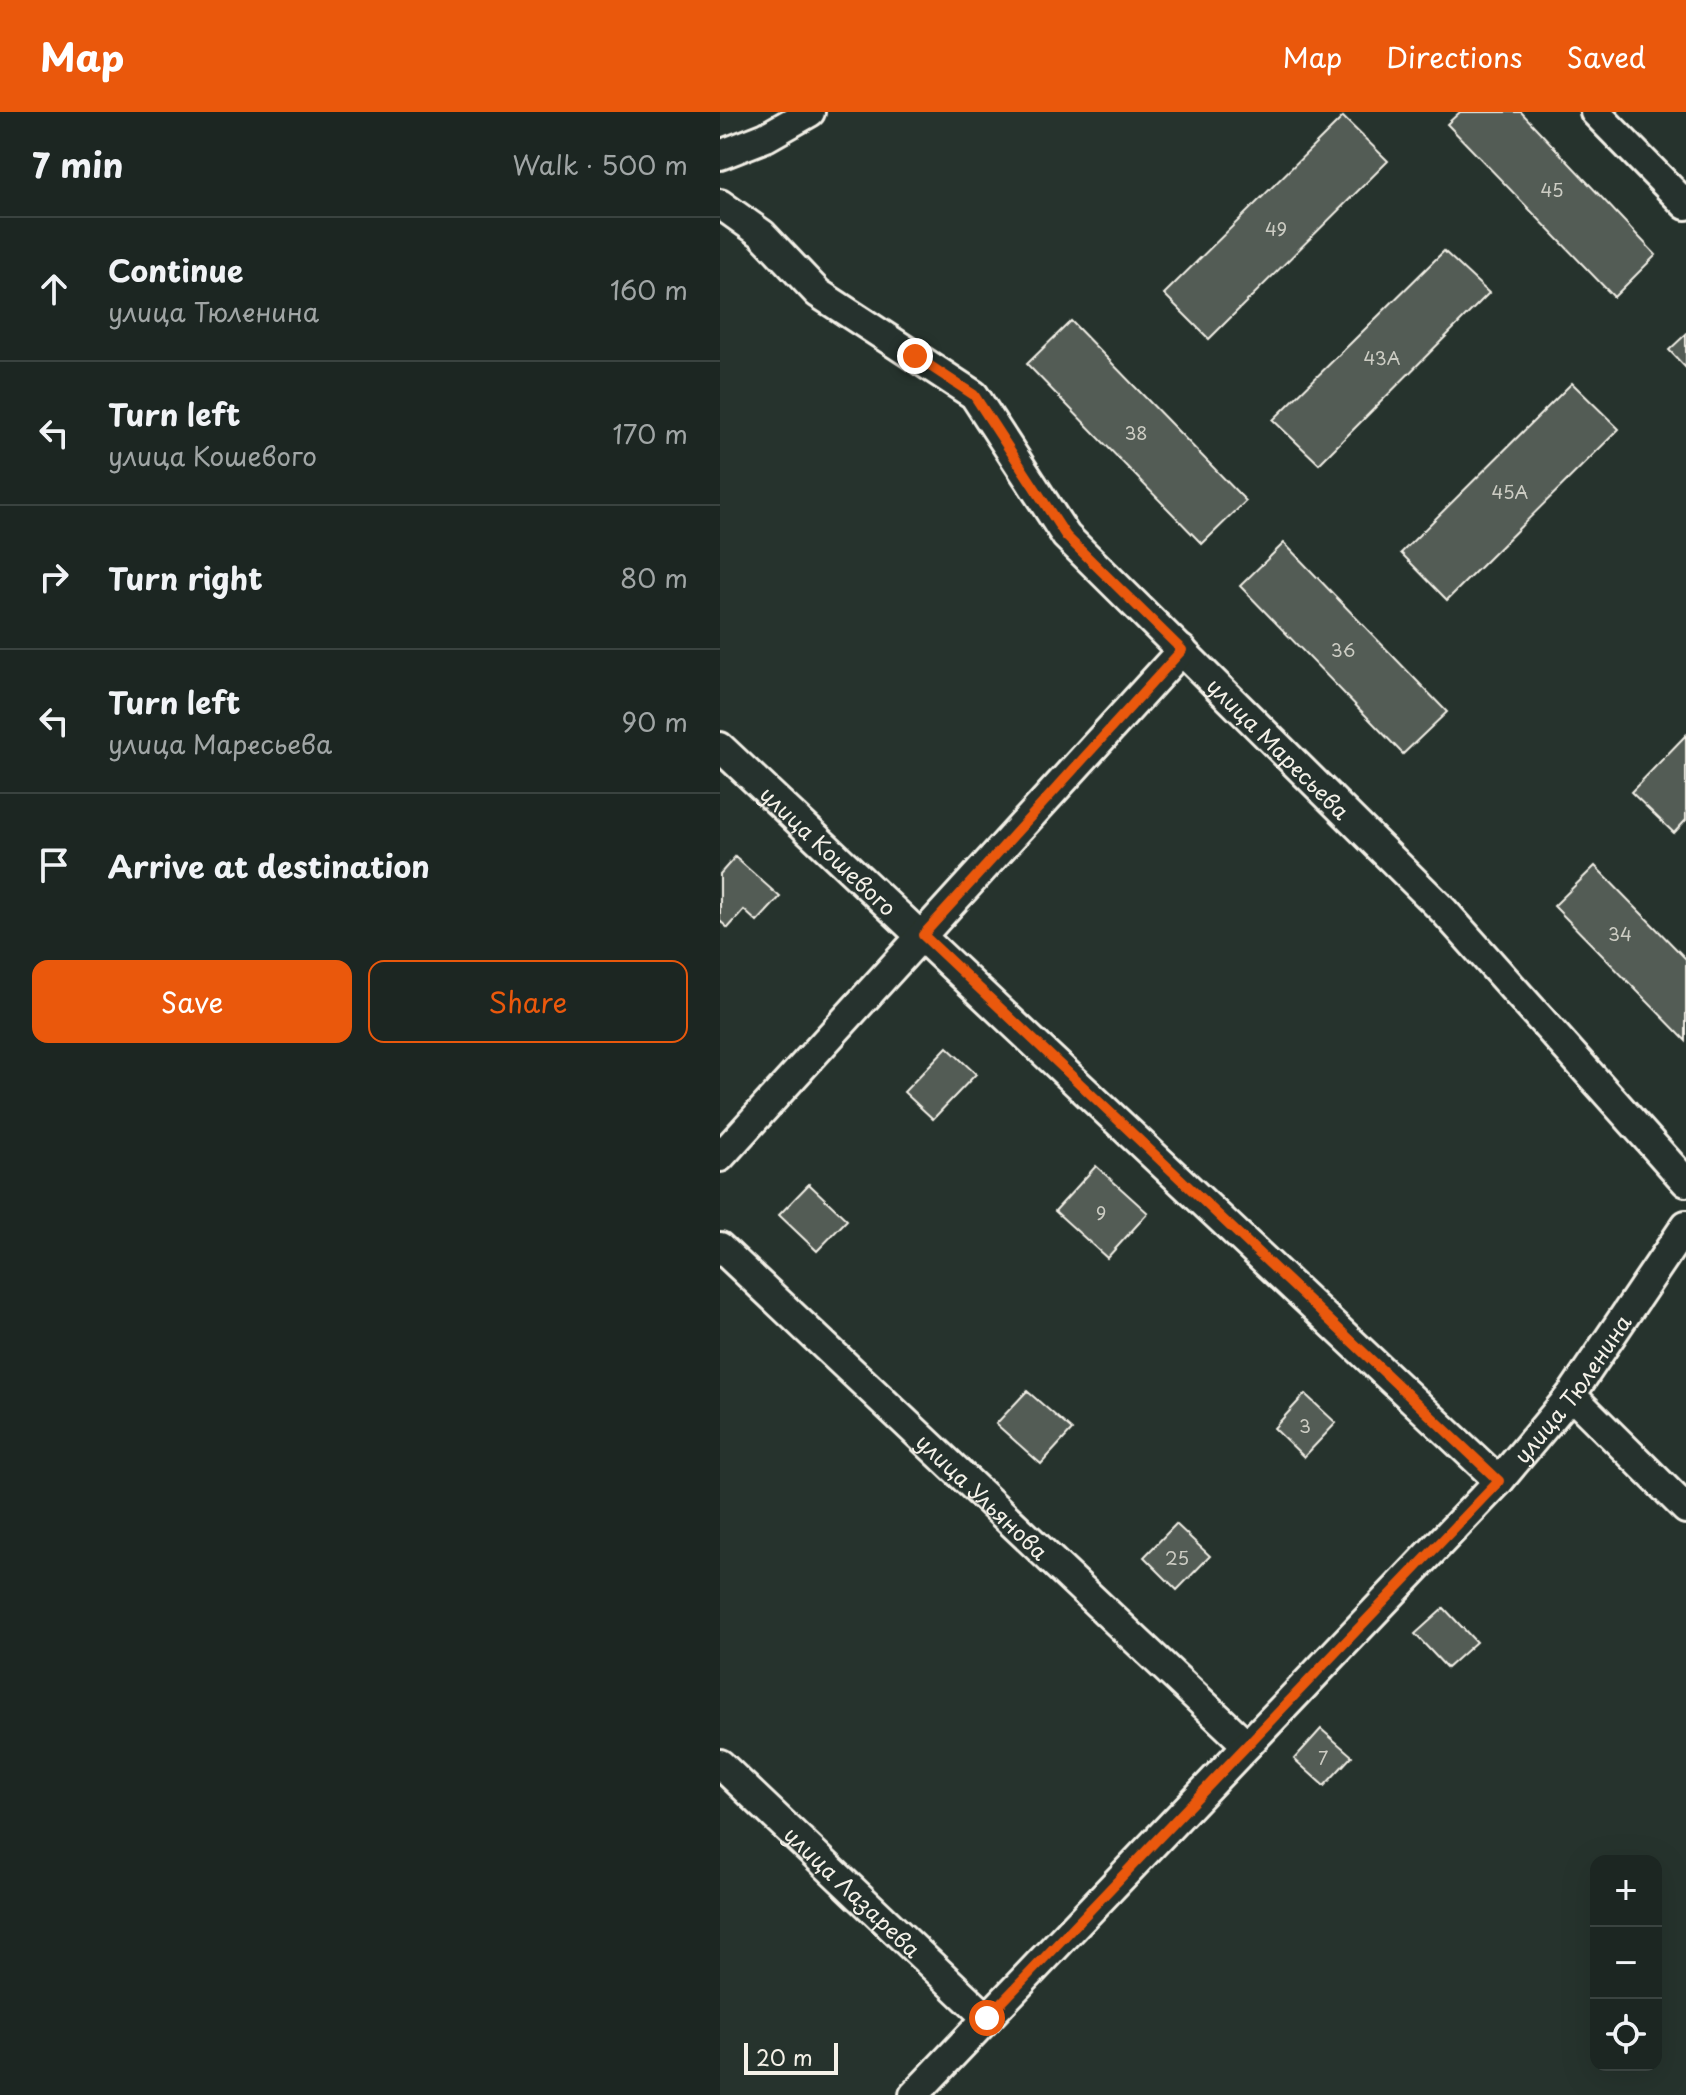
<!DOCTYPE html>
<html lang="en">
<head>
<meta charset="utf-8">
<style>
  :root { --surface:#1c2622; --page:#252e2a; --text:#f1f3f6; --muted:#a0a5a5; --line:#3a4340; --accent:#ea580c }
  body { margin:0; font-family:"Playpen Sans",sans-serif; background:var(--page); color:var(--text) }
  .controls { position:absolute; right:24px; bottom:24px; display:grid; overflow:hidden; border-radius:16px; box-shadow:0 8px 32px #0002 }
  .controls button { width:72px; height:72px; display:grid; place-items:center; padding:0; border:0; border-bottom:2px solid var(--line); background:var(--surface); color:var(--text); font:40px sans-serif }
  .scale { position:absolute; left:24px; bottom:20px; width:94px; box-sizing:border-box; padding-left:8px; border:4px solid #f4f1e8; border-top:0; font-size:22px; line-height:28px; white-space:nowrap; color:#f4f1e8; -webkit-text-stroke:6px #26332d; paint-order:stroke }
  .stop { position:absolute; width:24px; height:24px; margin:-18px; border:6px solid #ea580c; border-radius:50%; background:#fff }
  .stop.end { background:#ea580c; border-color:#fff; box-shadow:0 2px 8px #0008 }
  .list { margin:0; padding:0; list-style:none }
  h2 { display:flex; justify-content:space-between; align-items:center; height:104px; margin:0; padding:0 32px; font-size:34px }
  h2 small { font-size:26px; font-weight:400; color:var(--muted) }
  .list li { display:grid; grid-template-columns:52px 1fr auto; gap:24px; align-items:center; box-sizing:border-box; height:144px; padding:0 32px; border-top:2px solid var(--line) }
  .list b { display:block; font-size:30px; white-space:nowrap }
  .list p { margin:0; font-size:26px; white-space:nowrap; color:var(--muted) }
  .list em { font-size:26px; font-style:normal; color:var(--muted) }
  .actions { display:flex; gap:16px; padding:24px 32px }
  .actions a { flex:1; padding:18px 0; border:2px solid var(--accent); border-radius:16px; text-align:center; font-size:28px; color:var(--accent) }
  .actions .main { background:var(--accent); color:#fff }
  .icon { flex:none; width:44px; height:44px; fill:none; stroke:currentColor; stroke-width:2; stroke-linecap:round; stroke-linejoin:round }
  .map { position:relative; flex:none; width:966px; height:1983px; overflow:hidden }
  header { display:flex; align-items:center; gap:48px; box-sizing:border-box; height:112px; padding:0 40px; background:var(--accent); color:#fff }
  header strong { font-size:38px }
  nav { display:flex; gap:44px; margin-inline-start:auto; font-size:28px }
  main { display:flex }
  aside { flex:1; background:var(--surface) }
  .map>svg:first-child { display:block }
  .building { fill:#525c55; stroke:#f4f1e8; stroke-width:2 }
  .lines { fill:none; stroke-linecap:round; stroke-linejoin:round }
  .street-casing { stroke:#f4f1e8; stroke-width:34 }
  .street { stroke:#26332d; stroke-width:28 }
  .route { stroke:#ea580c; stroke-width:10 }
  .labels { text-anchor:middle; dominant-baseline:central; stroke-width:6; stroke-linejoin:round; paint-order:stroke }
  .number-label { font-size:18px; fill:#ccccc3 }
  .street-label { font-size:22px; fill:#f4f1e8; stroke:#26332d }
</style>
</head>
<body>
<header>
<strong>Map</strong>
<nav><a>Map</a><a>Directions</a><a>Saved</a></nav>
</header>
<main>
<aside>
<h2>7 min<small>Walk · 500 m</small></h2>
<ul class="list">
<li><svg class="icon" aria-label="ahead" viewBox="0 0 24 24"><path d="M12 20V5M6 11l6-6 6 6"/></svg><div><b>Continue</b><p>улица Тюленина</p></div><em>160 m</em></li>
<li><svg class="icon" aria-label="left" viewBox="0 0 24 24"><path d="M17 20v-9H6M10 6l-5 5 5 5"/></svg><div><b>Turn left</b><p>улица Кошевого</p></div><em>170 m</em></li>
<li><svg class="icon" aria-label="right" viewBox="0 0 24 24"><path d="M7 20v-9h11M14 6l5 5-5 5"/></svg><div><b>Turn right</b></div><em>80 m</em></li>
<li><svg class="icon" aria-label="left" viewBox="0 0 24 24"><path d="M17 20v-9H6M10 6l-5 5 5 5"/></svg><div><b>Turn left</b><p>улица Маресьева</p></div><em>90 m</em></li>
<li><svg class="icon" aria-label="arrive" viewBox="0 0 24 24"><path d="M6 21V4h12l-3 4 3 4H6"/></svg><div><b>Arrive at destination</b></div></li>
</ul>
<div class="actions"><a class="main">Save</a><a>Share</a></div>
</aside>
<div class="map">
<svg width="966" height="1983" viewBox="0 0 966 1983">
  <rect width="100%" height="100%" fill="#26332d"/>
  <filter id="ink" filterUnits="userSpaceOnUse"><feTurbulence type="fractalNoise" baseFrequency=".0125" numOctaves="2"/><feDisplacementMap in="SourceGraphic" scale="16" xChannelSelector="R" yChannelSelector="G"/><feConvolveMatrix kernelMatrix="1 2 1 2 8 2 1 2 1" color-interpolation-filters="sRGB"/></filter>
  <g filter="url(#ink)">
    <g class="building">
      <polygon points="740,0 801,0 936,143 894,185 727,12"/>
      <polygon points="623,5 668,49 489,227 444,182"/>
      <polygon points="724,139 769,181 599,352 553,308"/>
      <polygon points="351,209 526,389 482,432 307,252"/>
      <polygon points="966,222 966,256 949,238"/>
      <polygon points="852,271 899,317 727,488 681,441"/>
      <polygon points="564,431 727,600 683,642 520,474"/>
      <polygon points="966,623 966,708 954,721 911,680"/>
      <polygon points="15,745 60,785 37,810 24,798 8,816 0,809 0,762"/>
      <polygon points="875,754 966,847 966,929 834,794"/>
      <polygon points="227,935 256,962 213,1007 184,980"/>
      <polygon points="376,1054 428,1101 387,1146 335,1099"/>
      <polygon points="89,1072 127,1108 97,1139 59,1103"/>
      <polygon points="307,1279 352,1318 321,1352 276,1312"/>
      <polygon points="585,1282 616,1311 584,1345 554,1316"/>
      <polygon points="456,1412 490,1444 457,1478 424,1445"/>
      <polygon points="724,1496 756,1530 727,1556 695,1522"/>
      <polygon points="601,1617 632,1644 604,1674 574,1647"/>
    </g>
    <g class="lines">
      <defs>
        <g id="street">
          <polyline points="875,0 966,93"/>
          <polyline points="0,43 46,25 90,0"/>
          <path id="s1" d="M0,92l42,30 56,59 156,102 92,141 378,375 242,271"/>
          <path id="s2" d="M0,635l779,734"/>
          <polyline points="0,1045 462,538"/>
          <path id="s3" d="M0,1135l527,498"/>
          <polyline points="851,1283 966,1397"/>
          <path id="s4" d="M0,1652l267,254"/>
          <path id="s5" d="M194,1983l585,-614 72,-86 115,-170"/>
        </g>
      </defs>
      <use href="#street" class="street-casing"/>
      <use href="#street" class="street"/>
    </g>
  </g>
  <g class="lines" filter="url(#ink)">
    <polyline class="route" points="195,244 254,283 346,424 462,538 203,823 779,1369 267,1906"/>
  </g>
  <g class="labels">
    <g class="number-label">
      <text x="832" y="77">45</text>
      <text x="556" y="116">49</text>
      <text x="662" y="245">43А</text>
      <text x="416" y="320">38</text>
      <text x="790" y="379">45А</text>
      <text x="623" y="537">36</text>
      <text x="900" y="821">34</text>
      <text x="381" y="1100">9</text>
      <text x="585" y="1313">3</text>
      <text x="457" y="1445">25</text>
      <text x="603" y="1645">7</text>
    </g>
    <g class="street-label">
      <text stroke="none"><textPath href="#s1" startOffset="788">улица Маресьева</textPath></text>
      <text stroke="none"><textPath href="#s2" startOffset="150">улица Кошевого</textPath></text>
      <text stroke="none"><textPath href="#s5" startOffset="966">улица Тюленина</textPath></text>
      <text stroke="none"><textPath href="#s3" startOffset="362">улица Ульянова</textPath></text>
      <text stroke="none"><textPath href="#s4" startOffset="184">улица Лазарева</textPath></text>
    </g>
  </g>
</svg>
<div class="controls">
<button>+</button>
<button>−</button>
<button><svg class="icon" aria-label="locate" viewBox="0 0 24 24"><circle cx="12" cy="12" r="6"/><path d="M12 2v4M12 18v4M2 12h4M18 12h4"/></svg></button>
</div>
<div class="scale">20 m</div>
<div class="stop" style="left:267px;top:1906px"></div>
<div class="stop end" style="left:195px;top:244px"></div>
</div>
</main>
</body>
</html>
